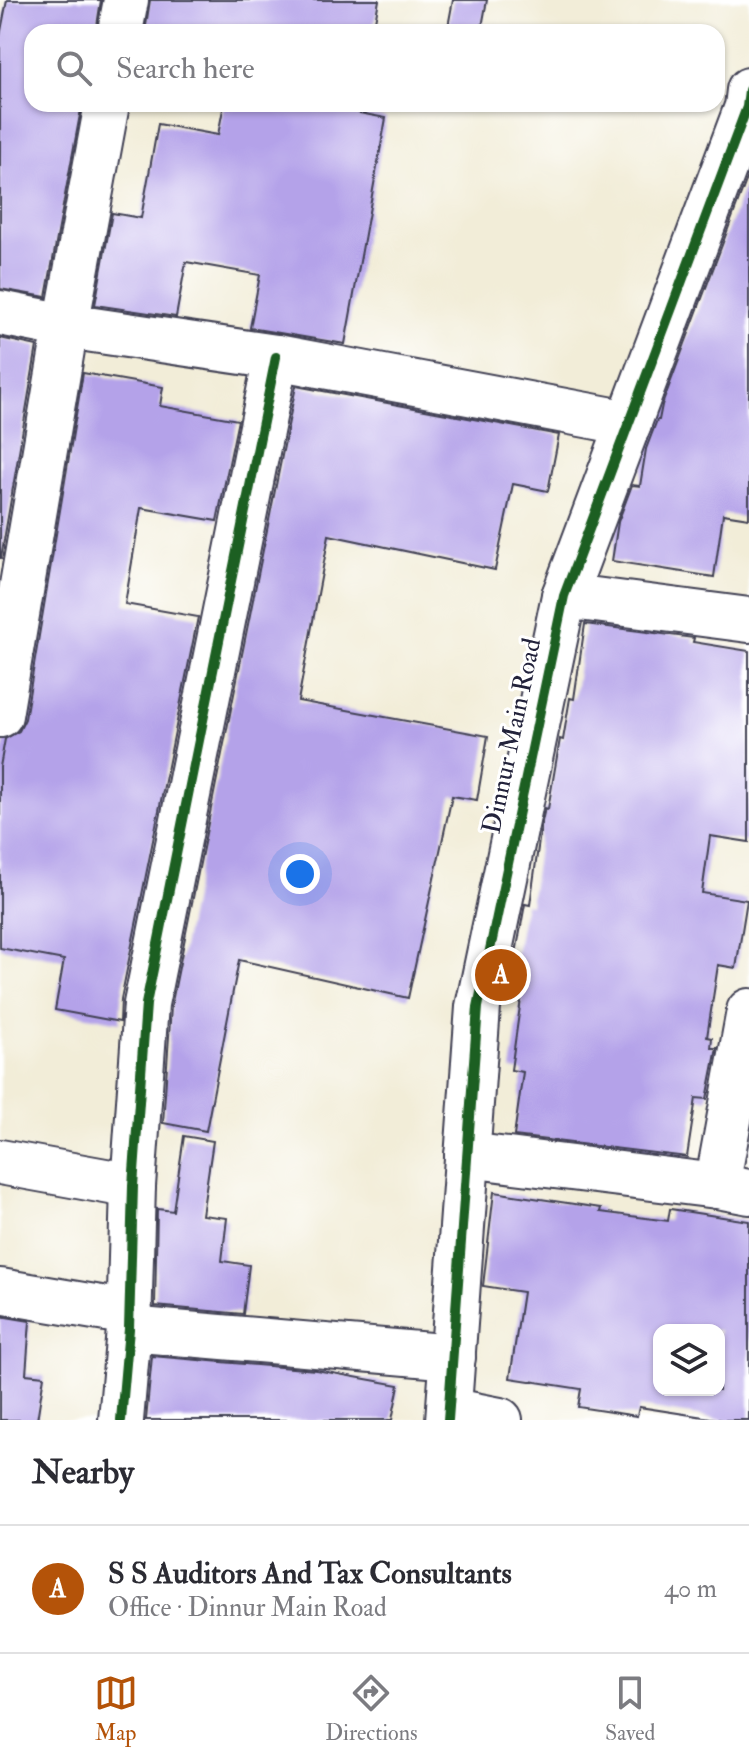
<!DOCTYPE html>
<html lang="en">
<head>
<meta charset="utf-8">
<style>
  :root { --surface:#fff; --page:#f2f2f3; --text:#2b2b33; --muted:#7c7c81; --line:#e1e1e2; --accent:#b45309 }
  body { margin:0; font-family:"IM FELL Double Pica",serif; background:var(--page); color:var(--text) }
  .controls { position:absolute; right:24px; bottom:24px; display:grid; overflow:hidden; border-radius:16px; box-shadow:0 2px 6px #0004 }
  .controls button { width:72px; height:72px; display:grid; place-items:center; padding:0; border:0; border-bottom:2px solid var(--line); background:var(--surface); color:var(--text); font:40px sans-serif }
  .you { position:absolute; left:300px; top:874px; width:28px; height:28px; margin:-20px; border:6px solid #fff; border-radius:50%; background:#1a73e8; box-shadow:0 0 0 12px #1a73e833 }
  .badge { display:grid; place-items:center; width:52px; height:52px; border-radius:50%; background:var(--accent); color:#fff; font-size:26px; font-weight:700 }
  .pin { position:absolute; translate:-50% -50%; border:4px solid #fff; box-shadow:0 2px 8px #0006 }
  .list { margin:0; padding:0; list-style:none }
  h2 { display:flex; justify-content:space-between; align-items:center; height:104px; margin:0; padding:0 32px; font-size:34px }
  h2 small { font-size:26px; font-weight:400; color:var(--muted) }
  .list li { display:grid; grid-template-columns:52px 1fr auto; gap:24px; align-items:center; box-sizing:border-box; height:128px; padding:0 32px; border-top:2px solid var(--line) }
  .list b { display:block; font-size:30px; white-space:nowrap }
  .list p { margin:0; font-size:26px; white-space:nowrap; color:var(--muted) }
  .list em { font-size:26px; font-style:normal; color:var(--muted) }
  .icon { flex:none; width:44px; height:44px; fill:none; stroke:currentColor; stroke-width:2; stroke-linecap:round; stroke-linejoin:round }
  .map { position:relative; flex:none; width:749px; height:1420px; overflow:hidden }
  .search { position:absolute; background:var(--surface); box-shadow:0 2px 6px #0004; left:24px; right:24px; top:24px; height:88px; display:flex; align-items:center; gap:20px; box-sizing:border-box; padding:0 28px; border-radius:24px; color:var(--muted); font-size:30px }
  .sheet { height:232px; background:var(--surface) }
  nav { display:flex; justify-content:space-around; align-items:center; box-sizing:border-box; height:112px; border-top:2px solid var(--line); background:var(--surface); font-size:22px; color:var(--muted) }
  nav a { display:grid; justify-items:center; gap:4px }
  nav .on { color:var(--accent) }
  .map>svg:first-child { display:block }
  .building { fill:#b4a2e9; fill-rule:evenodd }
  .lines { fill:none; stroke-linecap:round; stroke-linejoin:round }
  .minor-casing { stroke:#414053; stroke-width:48 }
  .minor { stroke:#fff; stroke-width:44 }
  .cycleway-casing { stroke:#fff; stroke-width:15 }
  .cycleway { stroke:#1b5e20; stroke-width:10 }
  .labels { text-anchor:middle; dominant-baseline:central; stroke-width:6; stroke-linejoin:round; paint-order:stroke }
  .street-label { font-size:26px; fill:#22223b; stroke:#fff }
</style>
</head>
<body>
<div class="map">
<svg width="749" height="1420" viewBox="0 0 749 1420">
  <rect width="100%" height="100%" fill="#fff"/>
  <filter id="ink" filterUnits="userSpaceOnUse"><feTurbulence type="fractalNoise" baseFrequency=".0125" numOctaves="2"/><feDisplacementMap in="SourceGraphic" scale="16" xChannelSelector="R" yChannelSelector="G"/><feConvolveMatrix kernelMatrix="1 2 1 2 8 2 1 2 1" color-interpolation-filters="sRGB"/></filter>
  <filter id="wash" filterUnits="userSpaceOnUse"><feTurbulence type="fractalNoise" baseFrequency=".006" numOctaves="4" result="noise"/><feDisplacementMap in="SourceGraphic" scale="32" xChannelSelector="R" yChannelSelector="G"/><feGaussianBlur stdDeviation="1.8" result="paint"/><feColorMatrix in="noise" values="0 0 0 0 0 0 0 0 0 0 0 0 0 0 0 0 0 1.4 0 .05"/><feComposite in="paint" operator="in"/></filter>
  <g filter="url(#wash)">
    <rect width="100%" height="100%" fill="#f2edd8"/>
    <g id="blocks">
      <g class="building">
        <polygon points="7,0 101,0 96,32 32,32 32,104 82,104 46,297 0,289 0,36"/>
        <polygon points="150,0 379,0 373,32 145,32"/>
        <polygon points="453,0 487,0 481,32 447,32"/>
        <polygon points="224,104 360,104 359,113 386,118 345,344 250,328 260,275 186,262 176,317 95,305 112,213 141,218 158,124 218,135"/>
        <polygon points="749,173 749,518 723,514 714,577 612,561 618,522 632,485 640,486 646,449 657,420 659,420 662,405"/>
        <polygon points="0,338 37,346 1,558 0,558"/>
        <polygon points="83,373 163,387 160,406 238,420 217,521 141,508 125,604 198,617 121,999 120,1022 55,1010 64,960 0,948 0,767 5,739 19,731 25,719"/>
        <polygon points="296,386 559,435 548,491 513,484 495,570 329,535 298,701 488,736 477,800 452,796 408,998 239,960 206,1131 163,1123 171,1007"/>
        <polygon points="585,624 694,638 693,642 749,651 749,842 710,836 702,893 747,900 736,968 718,965 707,1037 712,1038 711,1048 717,1048 707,1099 696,1098 687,1157 514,1136 523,1072 511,1070 521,999 508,997 525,904 530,905 541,826 545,808 548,809 560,739 563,740 570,698 574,699"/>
        <polygon points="184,1136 213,1141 202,1215 227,1218 222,1261 249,1265 243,1314 155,1306 157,1209 173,1211"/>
        <path d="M494,1192l107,16 -1,4 68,9 2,-12 79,12v199h-26l-84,-13 -2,9 -59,-9 3,-18 -71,-11 13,-86 -40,-6zM659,1330h60v60h-60z"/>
        <polygon points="0,1316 30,1321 26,1374 44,1376 37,1420 0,1420"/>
        <polygon points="152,1356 316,1370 399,1385 392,1420 146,1420"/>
      </g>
    </g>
  </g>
  <g filter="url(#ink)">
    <use href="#blocks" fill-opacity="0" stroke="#414053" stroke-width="2"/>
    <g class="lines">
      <defs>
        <g id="minor">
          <polyline points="120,32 126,0"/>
          <polyline points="0,313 66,326 276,357 629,423"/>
          <polyline points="564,596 749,620"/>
          <polyline points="0,715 66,326 107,104"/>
          <polyline points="467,1155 717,1186 749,1192"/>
          <polyline points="0,1162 133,1186"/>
          <polyline points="717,1186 749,1011"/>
          <polyline points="0,1291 130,1313"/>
          <polyline points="129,1329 453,1357"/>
          <polyline points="449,1410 500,1420"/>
          <polyline points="121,1420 129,1329 133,1186 146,1004 276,357"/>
          <polyline points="448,1420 478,1007 564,596 747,107 749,90"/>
        </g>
      </defs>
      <use href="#minor" class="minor-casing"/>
      <use href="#minor" class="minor"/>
      <defs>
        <g id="cycleway">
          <polyline points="121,1420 129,1329 133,1186 146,1004 276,357"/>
          <polyline points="448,1420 478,1007 564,596 747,107 749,90"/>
        </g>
      </defs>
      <use href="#cycleway" class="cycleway-casing"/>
      <use href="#cycleway" class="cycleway"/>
    </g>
  </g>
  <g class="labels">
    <g class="street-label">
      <text transform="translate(512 736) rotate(-78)">Dinnur Main Road</text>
    </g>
  </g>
</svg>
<div class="controls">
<button><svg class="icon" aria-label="layers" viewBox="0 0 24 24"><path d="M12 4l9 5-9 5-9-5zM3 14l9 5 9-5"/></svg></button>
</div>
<div class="you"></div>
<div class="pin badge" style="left:501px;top:975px">A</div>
<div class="search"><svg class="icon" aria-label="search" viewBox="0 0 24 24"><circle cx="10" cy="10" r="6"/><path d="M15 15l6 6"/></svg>Search here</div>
</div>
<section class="sheet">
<h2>Nearby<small></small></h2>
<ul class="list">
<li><span class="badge">A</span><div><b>S S Auditors And Tax Consultants</b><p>Office · Dinnur Main Road</p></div><em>40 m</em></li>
</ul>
</section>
<nav>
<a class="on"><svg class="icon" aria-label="map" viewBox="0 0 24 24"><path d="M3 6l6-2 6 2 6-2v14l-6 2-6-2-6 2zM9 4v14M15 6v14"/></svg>Map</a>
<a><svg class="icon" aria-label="directions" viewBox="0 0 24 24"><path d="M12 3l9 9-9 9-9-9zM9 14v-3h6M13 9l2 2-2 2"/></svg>Directions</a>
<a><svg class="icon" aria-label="saved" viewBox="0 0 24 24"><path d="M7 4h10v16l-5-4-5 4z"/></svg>Saved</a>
</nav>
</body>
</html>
